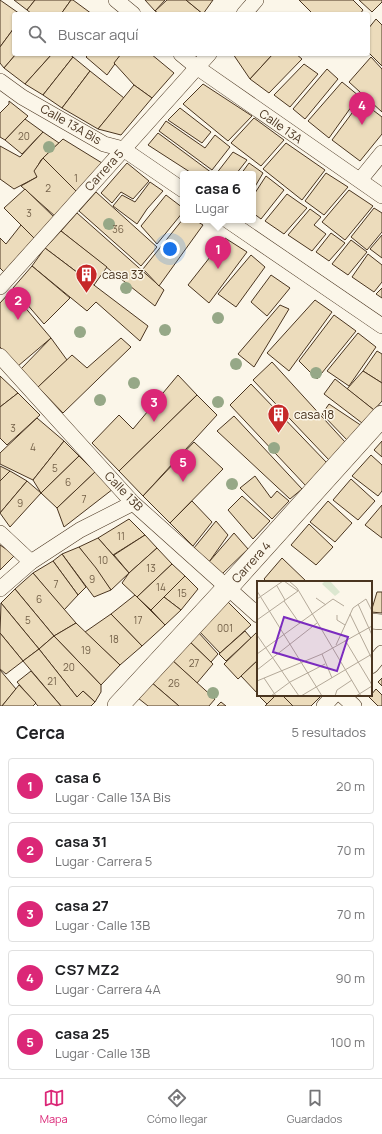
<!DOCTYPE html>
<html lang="es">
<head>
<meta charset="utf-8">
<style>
  :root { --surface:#fff; --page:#f6f6f6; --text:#202124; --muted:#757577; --line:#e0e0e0; --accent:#db2777 }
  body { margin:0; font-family:Manrope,sans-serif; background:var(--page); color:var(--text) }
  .you { position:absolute; left:170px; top:249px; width:14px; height:14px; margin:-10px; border:3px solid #fff; border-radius:50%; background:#1a73e8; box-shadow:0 0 0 6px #1a73e833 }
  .badge { display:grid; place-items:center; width:26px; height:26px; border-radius:50%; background:var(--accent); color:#fff; font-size:13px; font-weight:700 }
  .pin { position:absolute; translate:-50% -33px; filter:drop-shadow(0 1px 2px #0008) }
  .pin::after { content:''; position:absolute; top:21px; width:14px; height:12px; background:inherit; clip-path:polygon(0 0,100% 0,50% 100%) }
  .popup { position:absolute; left:180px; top:171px; width:76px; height:52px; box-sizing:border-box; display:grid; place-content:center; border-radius:4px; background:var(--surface); filter:drop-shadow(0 1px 3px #0005); font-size:13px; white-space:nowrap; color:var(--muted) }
  .popup b { font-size:15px; color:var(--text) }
  .popup::after { content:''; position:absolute; left:50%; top:100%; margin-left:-8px; border:8px solid transparent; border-top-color:var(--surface) }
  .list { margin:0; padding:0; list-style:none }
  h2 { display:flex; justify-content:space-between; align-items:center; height:52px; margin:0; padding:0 16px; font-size:17px }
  h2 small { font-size:13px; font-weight:400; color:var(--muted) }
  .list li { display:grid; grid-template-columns:26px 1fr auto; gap:12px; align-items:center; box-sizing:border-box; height:56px; margin:0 8px 8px; padding:0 8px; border:1px solid var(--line); border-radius:4px }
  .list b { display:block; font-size:15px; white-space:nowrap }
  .list p { margin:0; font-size:13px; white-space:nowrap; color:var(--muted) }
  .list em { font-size:13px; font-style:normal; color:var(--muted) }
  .icon { flex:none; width:22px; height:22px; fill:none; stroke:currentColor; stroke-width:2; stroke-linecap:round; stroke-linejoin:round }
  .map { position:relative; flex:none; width:382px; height:706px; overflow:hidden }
  .search { position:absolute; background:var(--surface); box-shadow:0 1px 3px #0004; left:12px; right:12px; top:12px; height:44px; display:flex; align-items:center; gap:10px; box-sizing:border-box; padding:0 14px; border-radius:4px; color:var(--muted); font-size:15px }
  .sheet { height:372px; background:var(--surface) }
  nav { display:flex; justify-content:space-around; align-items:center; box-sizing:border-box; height:56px; border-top:1px solid var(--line); background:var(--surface); font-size:11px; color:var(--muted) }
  nav a { display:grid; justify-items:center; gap:2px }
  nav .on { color:var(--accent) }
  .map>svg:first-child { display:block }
  .building { fill:#ecdcbc; stroke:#4a3520 }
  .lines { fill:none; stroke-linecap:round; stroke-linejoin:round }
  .street-casing { stroke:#4a3520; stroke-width:16 }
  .secondary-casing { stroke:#4a3520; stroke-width:22 }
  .street { stroke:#fbf6e9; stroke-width:15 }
  .secondary { stroke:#fbf6e9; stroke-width:21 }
  .tree { fill:#96a887 }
  .labels { text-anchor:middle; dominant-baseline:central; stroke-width:3; stroke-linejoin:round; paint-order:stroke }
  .number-label { font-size:10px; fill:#725f47 }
  .street-label { font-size:12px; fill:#4a3520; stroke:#fbf6e9 }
  .poi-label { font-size:12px; fill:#4a3520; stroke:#fbf6e9; text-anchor:start }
  .inset-road { fill:none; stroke:#b4a999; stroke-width:1 }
  .view { fill:#7b2cbf; fill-opacity:0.15; stroke:#7b2cbf; stroke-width:2 }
  .inset-edge { fill:none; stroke:#4a3520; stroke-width:2 }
</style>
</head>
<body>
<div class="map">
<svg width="382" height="706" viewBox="0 0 382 706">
  <rect width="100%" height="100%" fill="#fbf6e9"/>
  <g class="building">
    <polygon points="0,0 20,14 14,14 14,28 0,47"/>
    <polygon points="14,0 35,0 27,10"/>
    <polygon points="35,0 71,0 61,14 32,14 27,10"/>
    <polygon points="71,0 73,0 92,14 61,14"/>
    <polygon points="145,0 165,0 155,11"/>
    <polygon points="167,0 186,0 203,14 160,14 155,11"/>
    <polygon points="186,0 213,0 203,14"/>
    <polygon points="299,0 353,0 363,10 360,14 313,14"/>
    <polygon points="359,0 382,0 382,2 372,12"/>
    <polygon points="376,19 382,25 382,66 368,52 368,29"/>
    <polygon points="14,28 14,54 16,54 4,68 0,63 0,47"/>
    <polygon points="16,54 52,54 25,84 4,68"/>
    <polygon points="52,54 69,54 73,57 43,95 25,84"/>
    <polygon points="89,54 122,54 107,75 86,57"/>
    <polygon points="121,54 151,54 174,73 152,98 134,85 114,63"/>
    <polygon points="233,54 273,54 250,79"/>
    <polygon points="273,54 296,54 302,59 269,93 250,79"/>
    <polygon points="73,57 90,71 62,108 43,95"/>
    <polygon points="371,57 382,69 382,112 349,82"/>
    <polygon points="304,64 318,74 290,107 274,95"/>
    <polygon points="327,69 338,79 305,119 293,109"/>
    <polygon points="90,71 124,98 98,129 62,108"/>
    <polygon points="342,82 359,96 329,138 308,121"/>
    <polygon points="203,84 252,116 228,141 183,104"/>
    <polygon points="134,85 152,98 121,135 98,129"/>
    <polygon points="9,101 28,116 5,140 0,137 0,113 9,104"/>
    <polygon points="361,101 382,117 382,134 360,161 332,140"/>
    <polygon points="180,108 211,132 202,143 168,120"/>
    <polygon points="254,118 284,140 261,166 231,143"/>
    <polygon points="25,119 43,132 22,154 5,140"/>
    <polygon points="166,121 205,148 215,135 230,147 212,170 159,131"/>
    <polygon points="43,132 59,143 41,160 36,169 37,177 14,189 0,179 0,146 20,157"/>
    <polygon points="158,133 212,173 211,174 193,174 148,145"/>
    <polygon points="63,139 102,163 77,192 43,158"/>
    <polygon points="286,143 325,170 302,200 263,169"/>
    <polygon points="233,152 247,160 236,174 216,174"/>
    <polygon points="43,158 77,192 56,217 21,186 37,177 34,171"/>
    <polygon points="127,163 149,181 133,199 121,192 112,203 101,193"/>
    <polygon points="249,163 263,173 253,190 253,174 241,174"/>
    <polygon points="326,173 348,187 324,215 305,201"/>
    <polygon points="266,176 284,190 261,219 253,213 253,196"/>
    <polygon points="150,182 163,191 147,209 137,224 113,206 122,195 135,202"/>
    <polygon points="25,189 55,218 36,240 4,208"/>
    <polygon points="349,190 373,206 345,240 322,222"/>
    <polygon points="96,192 157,247 141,266 79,211"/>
    <polygon points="287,194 307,208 284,234 265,221"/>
    <polygon points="166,195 183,208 183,212 157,244 141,226"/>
    <polygon points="374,208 382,213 382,232 367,250 351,237"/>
    <polygon points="310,209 321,217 314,225 326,234 312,251 288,235"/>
    <polygon points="77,213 164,290 155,306 61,231"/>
    <polygon points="183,219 195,220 203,225 159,286 143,269"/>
    <polygon points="21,225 36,240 5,273 0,268 0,238 6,244"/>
    <polygon points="61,231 107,267 94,285 45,248"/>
    <polygon points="331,233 345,243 329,261 316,252"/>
    <polygon points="382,235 382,258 370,249"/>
    <polygon points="225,238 247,252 209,303 188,285"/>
    <polygon points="351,240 367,252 348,275 332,264"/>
    <polygon points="45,248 148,326 140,341 96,302 87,311 32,266"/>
    <polygon points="368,254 382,265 382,282 374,292 352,277"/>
    <polygon points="251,255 265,267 236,307 218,294"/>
    <polygon points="32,266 70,298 44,324 13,288"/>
    <polygon points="271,275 290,288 267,316 251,302"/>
    <polygon points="382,288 382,298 376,294"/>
    <polygon points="11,291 51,338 18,366 0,347 0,303"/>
    <polygon points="315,300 332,312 289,371 267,353"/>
    <polygon points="280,305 289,309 254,367 238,354"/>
    <polygon points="334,315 356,331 317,379 299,361"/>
    <polygon points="358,333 376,347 349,386 327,371"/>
    <polygon points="51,338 67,360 38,387 21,369"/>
    <polygon points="121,338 131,347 63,413 38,387 72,355 87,368"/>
    <polygon points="377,351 382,354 382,383 363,371"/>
    <polygon points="272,362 345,442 329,460 253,380"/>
    <polygon points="363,371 382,383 382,401 374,410 347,389"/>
    <polygon points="178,375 197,395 119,471 92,443 119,415 133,429"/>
    <polygon points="0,376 18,393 0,407"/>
    <polygon points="335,379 374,410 362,423 324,394"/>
    <polygon points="251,384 327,463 306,486 230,405"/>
    <polygon points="18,393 40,415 7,445 0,438 0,407"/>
    <polygon points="197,395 217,415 143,496 119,471"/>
    <polygon points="329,404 362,426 348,441 322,414"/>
    <polygon points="234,416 302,489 290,499 217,431"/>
    <polygon points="37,418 64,441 33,480 0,464 0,453"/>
    <polygon points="64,441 79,456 41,493 33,480"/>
    <polygon points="382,441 382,457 374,450"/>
    <polygon points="194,442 223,469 170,523 143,496"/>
    <polygon points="371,455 382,465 382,491 378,496 352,476"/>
    <polygon points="79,456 95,472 57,508 41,493"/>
    <polygon points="0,466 10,471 0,481"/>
    <polygon points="10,471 27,481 0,513 0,481"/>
    <polygon points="95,472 113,489 64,527 57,508"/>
    <polygon points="255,476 271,498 277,491 289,501 272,519 240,488"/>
    <polygon points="351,479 375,501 358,520 333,500"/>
    <polygon points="27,481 41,493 10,527 0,513"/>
    <polygon points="242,496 270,521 253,539 228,510"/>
    <polygon points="192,501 212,522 193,546 170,523"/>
    <polygon points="328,501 352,523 335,542 310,522"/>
    <polygon points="382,505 382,538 365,525"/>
    <polygon points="129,519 145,535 113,555 98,538"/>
    <polygon points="216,521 228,535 209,562 194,548"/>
    <polygon points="309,524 333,547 316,565 291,545"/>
    <polygon points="234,533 248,549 222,574 209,562"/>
    <polygon points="145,535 157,548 129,573 114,555"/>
    <polygon points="98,538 129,573 111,590 79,547"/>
    <polygon points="0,545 15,555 0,570"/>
    <polygon points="79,547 96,568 111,590 94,597 62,554"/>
    <polygon points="157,548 172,564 137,597 122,583 129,573"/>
    <polygon points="62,554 86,587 78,595 53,561"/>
    <polygon points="282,558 307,582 267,582 264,579"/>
    <polygon points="53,561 78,595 64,610 33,573"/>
    <polygon points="172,564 185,576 151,610 137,597"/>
    <polygon points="33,573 76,623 54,636 15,589"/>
    <polygon points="185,576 198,589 181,610 164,597"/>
    <polygon points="15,589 54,636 39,649 1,603"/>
    <polygon points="377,592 382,592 382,613 371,612"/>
    <polygon points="135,595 165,625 142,646 111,614"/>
    <polygon points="164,597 181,610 165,625 151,610"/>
    <polygon points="228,602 251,625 220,653 199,631"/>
    <polygon points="1,603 39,649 23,661 0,633"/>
    <polygon points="111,614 142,646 120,665 85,632"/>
    <polygon points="76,623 120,665 101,685 54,636"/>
    <polygon points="245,631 251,638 226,661 219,654"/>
    <polygon points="258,631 258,660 238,679 224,664"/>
    <polygon points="198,632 218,654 211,662 189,641"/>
    <polygon points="0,633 23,661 6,674 0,669"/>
    <polygon points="54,636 101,685 101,692 95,702 83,691 77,697 39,649"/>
    <polygon points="189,641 213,664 197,683 172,660"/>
    <polygon points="39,649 77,697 83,691 95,702 91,706 61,706 23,661"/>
    <polygon points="172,660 215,699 209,706 179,706 151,682"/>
    <polygon points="258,660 258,694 241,676"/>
    <polygon points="0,670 16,689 2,706 0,706"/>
    <polygon points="31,671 61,706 38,706 17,682"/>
    <polygon points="382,678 382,686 378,682"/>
    <polygon points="151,682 179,706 148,706 138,698"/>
    <polygon points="19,685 36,703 33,706 2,706"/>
    <polygon points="376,689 382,695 382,706 378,706 368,696 371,695"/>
    <polygon points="258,695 276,695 267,704"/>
    <polygon points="276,695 282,695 293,706 265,706"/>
    <polygon points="282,695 318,695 320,697 311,706 293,706"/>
    <polygon points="221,702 226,706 217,706"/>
  </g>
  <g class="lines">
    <defs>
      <g id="street">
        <polyline points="116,0 133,14"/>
        <polyline points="244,14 256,0"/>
        <polyline points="181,54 198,68 382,196"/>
        <polyline points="0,81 22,97 104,144 123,149 183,190"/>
        <polyline points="360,180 382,153"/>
        <polyline points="227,220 382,326"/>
        <polyline points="0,287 209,54"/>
        <polyline points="0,356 133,503 258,615"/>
        <polyline points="0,533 31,562"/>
        <polyline points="0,589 31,562 80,530 133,503"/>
        <polyline points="371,621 382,622"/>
        <polyline points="371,666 382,653"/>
        <polyline points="342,695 354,706"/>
        <polyline points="324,706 334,695"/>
      </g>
      <polyline id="secondary" points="118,706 228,587 382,416"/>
    </defs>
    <use href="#street" class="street-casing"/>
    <use href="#secondary" class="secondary-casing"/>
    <use href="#street" class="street"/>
    <use href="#secondary" class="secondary"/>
  </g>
  <g class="tree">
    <circle cx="49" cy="147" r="6"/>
    <circle cx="109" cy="224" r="6"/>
    <circle cx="126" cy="288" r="6"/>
    <circle cx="218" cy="318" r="6"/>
    <circle cx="165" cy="330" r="6"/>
    <circle cx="80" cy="332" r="6"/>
    <circle cx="236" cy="364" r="6"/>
    <circle cx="316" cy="373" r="6"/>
    <circle cx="134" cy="383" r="6"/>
    <circle cx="100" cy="400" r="6"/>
    <circle cx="218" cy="402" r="6"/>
    <circle cx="274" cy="448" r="6"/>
    <circle cx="232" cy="484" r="6"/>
    <circle cx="213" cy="693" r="6"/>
  </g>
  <defs>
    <symbol id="building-pin" viewBox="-11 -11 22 30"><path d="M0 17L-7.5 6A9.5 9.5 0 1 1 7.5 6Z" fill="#c62828" stroke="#fbf6e9"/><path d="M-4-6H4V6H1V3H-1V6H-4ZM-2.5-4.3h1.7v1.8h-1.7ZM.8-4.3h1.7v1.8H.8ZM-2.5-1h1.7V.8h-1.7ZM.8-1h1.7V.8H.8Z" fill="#fff"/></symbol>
  </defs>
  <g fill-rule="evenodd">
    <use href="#building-pin" x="74" y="262" width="25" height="34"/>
    <use href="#building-pin" x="266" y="402" width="25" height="34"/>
  </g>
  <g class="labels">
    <g class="number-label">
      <text x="24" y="136">20</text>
      <text x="76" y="178">1</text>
      <text x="48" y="188">2</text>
      <text x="29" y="213">3</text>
      <text x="118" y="229">36</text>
      <text x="13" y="428">3</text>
      <text x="33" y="447">4</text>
      <text x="55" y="468">5</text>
      <text x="68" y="482">6</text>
      <text x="84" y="499">7</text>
      <text x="20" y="503">9</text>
      <text x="121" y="536">11</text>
      <text x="103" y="560">10</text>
      <text x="151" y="568">13</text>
      <text x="92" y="579">9</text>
      <text x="56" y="584">7</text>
      <text x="161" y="587">14</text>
      <text x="182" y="593">15</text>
      <text x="39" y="599">6</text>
      <text x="28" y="620">5</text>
      <text x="138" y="620">17</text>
      <text x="225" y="628">001</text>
      <text x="114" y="639">18</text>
      <text x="86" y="650">19</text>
      <text x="194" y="663">27</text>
      <text x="69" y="667">20</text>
      <text x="52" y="681">21</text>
      <text x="174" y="683">26</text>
    </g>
    <g class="street-label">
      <text transform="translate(71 124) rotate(30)">Calle 13A Bis</text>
      <text transform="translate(281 126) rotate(35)">Calle 13A</text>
      <text transform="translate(104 170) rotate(-48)">Carrera 5</text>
      <text transform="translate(124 491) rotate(46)">Calle 13B</text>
      <text transform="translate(251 562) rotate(-48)">Carrera 4</text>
    </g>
    <g class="poi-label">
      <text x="102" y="274">casa 33</text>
      <text x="294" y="414">casa 18</text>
    </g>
  </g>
  <g transform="translate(257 581)">
    <rect width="115" height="115" fill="#fbf6e9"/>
    <path d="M68,0h5l10,11 -5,4 -13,-12z" fill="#dce7d0"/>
    <path class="inset-road" d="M27,0l14,10M32,0l8,7 64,108M20,5l8,14M0,10l65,105M59,17l10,7M0,18l26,-18M27,20l16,23M101,23l14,31M93,33l22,45M80,34v5l8,5M0,39l41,-29M0,54l42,61M88,59l27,45M79,64l17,-37 13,-9 6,12M0,73l76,-55 11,7M65,73l10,24M0,89l60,-47M7,97l12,18M0,100l65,-27 50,-28M14,115l19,-14 35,-18M44,115l71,-42M78,115l2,-6 15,-10M99,115l16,-10"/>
    <path class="view" d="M27,36l64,20 -11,34 -64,-19z"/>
    <rect width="115" height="115" class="inset-edge"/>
  </g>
</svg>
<div class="you"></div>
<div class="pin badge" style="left:218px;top:269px">1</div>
<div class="popup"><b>casa 6</b>Lugar</div>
<div class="pin badge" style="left:18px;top:320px">2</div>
<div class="pin badge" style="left:154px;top:422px">3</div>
<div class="pin badge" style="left:362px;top:125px">4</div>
<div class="pin badge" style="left:183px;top:482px">5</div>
<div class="search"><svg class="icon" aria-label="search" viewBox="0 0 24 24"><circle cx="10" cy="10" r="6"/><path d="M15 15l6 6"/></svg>Buscar aquí</div>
</div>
<section class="sheet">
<h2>Cerca<small>5 resultados</small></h2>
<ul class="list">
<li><span class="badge">1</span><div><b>casa 6</b><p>Lugar · Calle 13A Bis</p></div><em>20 m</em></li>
<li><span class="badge">2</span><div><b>casa 31</b><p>Lugar · Carrera 5</p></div><em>70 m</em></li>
<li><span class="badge">3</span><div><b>casa 27</b><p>Lugar · Calle 13B</p></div><em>70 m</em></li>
<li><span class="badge">4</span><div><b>CS7 MZ2</b><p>Lugar · Carrera 4A</p></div><em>90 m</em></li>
<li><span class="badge">5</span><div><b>casa 25</b><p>Lugar · Calle 13B</p></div><em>100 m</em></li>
</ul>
</section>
<nav>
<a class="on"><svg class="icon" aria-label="map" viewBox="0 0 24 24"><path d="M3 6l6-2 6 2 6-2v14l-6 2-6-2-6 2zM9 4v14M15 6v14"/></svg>Mapa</a>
<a><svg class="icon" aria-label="directions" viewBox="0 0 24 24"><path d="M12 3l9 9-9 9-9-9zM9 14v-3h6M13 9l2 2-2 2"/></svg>Cómo llegar</a>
<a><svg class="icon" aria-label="saved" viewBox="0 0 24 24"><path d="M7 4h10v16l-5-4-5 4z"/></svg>Guardados</a>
</nav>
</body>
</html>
